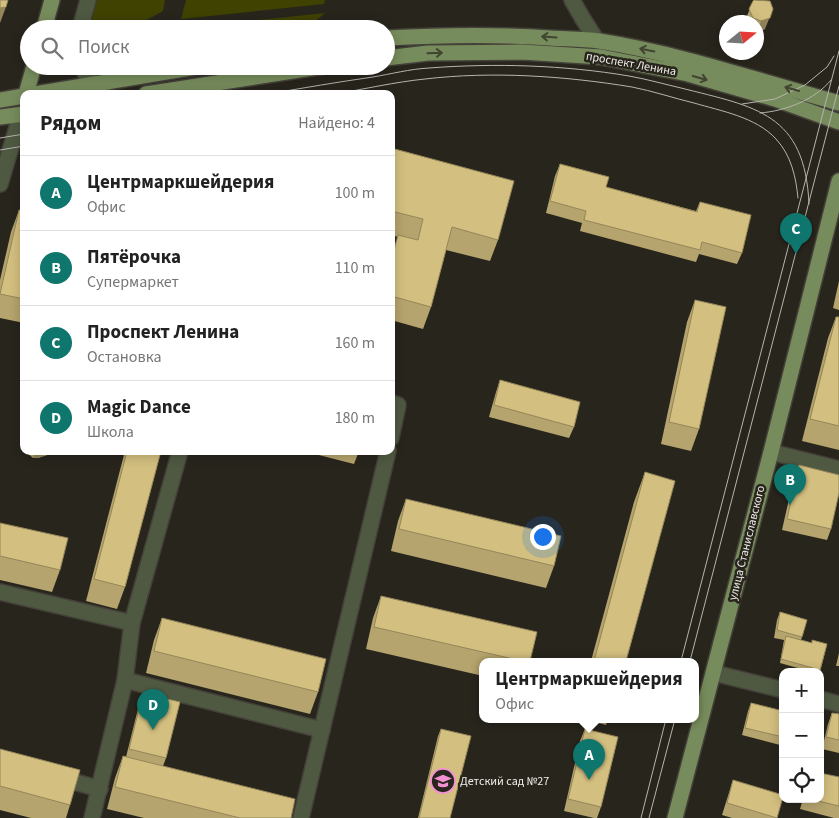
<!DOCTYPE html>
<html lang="ru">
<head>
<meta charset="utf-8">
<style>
  :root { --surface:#fff; --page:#f6f6f6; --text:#222; --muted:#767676; --line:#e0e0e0; --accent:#0f766e }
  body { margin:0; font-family:"Source Sans 3",sans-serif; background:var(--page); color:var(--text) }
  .controls { position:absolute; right:15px; bottom:15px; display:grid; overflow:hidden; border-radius:10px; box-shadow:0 2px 12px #0003 }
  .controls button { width:45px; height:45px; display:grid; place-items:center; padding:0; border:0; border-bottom:1px solid var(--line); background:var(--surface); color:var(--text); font:25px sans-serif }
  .compass { position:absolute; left:719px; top:15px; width:45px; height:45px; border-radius:50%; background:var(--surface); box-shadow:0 2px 12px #0003; rotate:72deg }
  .you { position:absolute; left:542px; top:536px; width:18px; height:18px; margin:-12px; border:4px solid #fff; border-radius:50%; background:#1a73e8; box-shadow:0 0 0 8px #1a73e833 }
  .badge { display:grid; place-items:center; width:32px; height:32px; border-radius:50%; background:var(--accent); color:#fff; font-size:16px; font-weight:700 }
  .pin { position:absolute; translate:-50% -41px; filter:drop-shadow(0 1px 2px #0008) }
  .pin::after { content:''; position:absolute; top:26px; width:18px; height:15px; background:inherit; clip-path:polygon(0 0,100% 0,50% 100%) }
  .popup { position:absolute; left:479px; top:658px; width:220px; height:65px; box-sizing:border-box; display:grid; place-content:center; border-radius:10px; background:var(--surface); filter:drop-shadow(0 1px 4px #0005); font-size:16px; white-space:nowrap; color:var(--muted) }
  .popup b { font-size:19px; color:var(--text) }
  .popup::after { content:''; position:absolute; left:50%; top:100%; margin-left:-10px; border:10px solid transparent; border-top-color:var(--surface) }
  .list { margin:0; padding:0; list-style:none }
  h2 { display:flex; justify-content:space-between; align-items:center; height:65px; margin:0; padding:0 20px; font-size:21px }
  h2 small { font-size:16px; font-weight:400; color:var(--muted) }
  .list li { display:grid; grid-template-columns:32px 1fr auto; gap:15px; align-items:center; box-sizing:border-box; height:75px; padding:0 20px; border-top:1px solid var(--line) }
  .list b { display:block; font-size:19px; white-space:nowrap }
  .list p { margin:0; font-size:16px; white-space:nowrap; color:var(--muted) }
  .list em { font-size:16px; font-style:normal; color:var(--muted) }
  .icon { flex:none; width:28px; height:28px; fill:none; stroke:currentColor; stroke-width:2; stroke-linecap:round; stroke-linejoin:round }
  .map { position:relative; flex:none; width:839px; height:818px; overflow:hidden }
  .search { position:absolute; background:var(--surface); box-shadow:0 2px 12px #0003; left:20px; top:20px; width:375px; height:55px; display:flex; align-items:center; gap:12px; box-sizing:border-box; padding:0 18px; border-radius:28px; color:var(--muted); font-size:19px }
  .panel { position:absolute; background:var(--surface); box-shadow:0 2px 12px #0003; left:20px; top:90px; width:375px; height:365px; border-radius:10px }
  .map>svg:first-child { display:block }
  .green { fill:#3f4201 }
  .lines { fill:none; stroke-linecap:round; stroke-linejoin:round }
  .minor-casing { stroke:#444139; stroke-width:18 }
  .major-casing { stroke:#444139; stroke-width:18 }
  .minor { stroke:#4f5942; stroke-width:15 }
  .major { stroke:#778c5c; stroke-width:15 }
  .tram { stroke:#b6b4ad; stroke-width:1 }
  .wall { fill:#b5a46d }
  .shaded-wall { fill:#948659 }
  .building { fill:#d3bf7f; stroke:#948659 }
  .oneway { stroke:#404430 }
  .labels { text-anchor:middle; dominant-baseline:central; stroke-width:5; stroke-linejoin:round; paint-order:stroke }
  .street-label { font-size:12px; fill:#eeede7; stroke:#28251d }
  .poi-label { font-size:12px; fill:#eeede7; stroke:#28251d; text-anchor:start }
</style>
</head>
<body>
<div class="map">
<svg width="839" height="818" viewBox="0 0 839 818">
  <rect width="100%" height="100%" fill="#28251d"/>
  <g class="green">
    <polygon points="97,0 165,0 163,11 143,22 90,27"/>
    <polygon points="186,0 325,0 324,4 181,19"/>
    <polygon points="325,13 306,29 173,29"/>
  </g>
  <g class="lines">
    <defs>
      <g id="minor">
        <polyline points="572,0 583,19 597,41"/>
        <polyline points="80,29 88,0"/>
        <polyline points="82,66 88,79 105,94"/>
        <polyline points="0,184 21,114"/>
        <polyline points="391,403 398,405 391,438"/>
        <polyline points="771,452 839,469"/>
        <polyline points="0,592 132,623"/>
        <polyline points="714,673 783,690"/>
        <polyline points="125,680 322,730"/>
        <polyline points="820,699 839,704"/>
        <polyline points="57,777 100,789"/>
        <polyline points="92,818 125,680 132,623 180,451"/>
        <polyline points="301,818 388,451"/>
      </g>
      <g id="major">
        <polyline points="44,29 52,0"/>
        <path d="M386,38c55,-3 109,-4 164,0 16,1 33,1 49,3 82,13 160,40 240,62"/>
        <polyline points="386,58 428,53 522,52 601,57 688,74 775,99 839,122"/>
        <polyline points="26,94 34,66"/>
        <polyline points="35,94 202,66"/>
        <polyline points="146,94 325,66"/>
        <polyline points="0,100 24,96"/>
        <polyline points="0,117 24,114"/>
        <polyline points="675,818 771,452 839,181"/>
      </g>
    </defs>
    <use href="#minor" class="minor-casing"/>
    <use href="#major" class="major-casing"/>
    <use href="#minor" class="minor"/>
    <use href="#major" class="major"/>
    <g class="tram">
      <path d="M268,94c35,-6 70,-12 105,-17 18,-3 37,-8 56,-9 66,-5 135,-3 200,8 17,3 35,8 52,12 75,19 124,25 128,116"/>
      <path d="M335,94c30,-5 60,-12 90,-15 68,-8 140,-3 207,8 21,4 41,11 62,16 27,8 62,14 82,36 15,16 20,38 22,59"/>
      <polyline points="742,104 775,99 805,85 827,67 834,56"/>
      <path d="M760,113c25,-2 55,-13 71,-33"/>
      <polyline points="0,138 24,134"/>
      <polyline points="0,150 24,146"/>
      <polyline points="681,661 839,51"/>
      <polyline points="690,661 839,86"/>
      <polyline points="641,818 666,719"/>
      <polyline points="649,818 675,719"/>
    </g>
  </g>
  <g class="wall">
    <polygon points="753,1 765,29 757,33 756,22 746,22 745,21"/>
    <polygon points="391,148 498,240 490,261 446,250 431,307 423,329 391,320 391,255 398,237 391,235"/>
    <polygon points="560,164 606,187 696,211 700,202 742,253 737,264 699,254 696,262 580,231 582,223 546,213 555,176"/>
    <polygon points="19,210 24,211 24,323 0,318 0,280 11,232"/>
    <polygon points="839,281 839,310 833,308"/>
    <polygon points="695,300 699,429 691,451 661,444 687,322"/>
    <polygon points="836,317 839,317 839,450 802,441 828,338"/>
    <polygon points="500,380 574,427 569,438 489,417 496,392"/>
    <polygon points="24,435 24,450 23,448"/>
    <polygon points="25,451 49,451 47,455 38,458 33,458"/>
    <polygon points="125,451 161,451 125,587 117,609 86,601"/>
    <polygon points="303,451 359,451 354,464"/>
    <polygon points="799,465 831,529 827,540 782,530 794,477"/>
    <polygon points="645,472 626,661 591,661 634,502"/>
    <polygon points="406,499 554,566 546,588 391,551 398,521"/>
    <polygon points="0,523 60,570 52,592 0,580"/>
    <polygon points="381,596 530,661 483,661 483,676 366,649 373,618"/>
    <polygon points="780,612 807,620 801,640 812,643 827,644 820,672 812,672 780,663 784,640 774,638 777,620"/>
    <polygon points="162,618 318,692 310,714 146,673 154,640"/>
    <polygon points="839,653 839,666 836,666"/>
    <polygon points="143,693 166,758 163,766 291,818 144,818 107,809 115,778 123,756 126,757 140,701"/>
    <polygon points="751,703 783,711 783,738 780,745 742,735 748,711"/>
    <polygon points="832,713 839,714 839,753 822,749 828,724"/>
    <polygon points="583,719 608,719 606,725"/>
    <polygon points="441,729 450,818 418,818 438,736"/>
    <polygon points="585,729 601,807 597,818 594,818 564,811 580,741"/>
    <polygon points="0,749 70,805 66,818 31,818 0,810"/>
    <polygon points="839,777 839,818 834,818 800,809 803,799 820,799"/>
    <polygon points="733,780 777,818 732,818 722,815"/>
  </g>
  <g class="shaded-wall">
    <polygon points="6,7 0,23 0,8"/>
    <polygon points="773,9 765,29 757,33 761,21"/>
    <polygon points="35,451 49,451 47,455 38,458 33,458"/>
  </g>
  <g class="building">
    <polygon points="0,0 8,0 6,7 0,8"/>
    <polygon points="754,0 770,1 773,9 770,18 761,21 753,18 749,9 753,1"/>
    <polygon points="391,148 514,181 498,240 452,227 431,307 391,296 391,262 398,235 418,240 423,219 391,211"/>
    <polygon points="560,164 609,177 606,187 697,212 700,202 751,215 742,253 702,242 700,250 584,220 586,211 550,201"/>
    <polygon points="19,210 24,211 24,299 0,294"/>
    <polygon points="695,300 726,307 699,429 669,422"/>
    <polygon points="836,317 839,317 839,426 810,419"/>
    <polygon points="500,380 580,402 574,427 494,405"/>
    <polygon points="127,451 161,451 125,587 94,579"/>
    <polygon points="799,465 839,475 839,493 831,529 787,519"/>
    <polygon points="645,472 675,481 626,661 594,661"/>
    <polygon points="406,499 561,536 554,566 399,529"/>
    <polygon points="0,523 68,538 60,570 0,556"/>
    <polygon points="381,596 537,632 530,661 522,661 374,627"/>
    <polygon points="780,612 807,620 802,637 777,630"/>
    <polygon points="162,618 326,659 318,692 154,651"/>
    <polygon points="786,636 812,643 812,640 827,644 820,670 781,659"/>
    <polygon points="143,693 180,702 166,758 129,749"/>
    <polygon points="751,703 783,711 783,737 745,728"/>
    <polygon points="832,713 839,714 839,740 826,737"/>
    <polygon points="441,729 471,736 450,818 419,818"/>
    <polygon points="585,729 618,737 601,807 568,799"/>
    <polygon points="0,749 80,770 70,805 0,786"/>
    <polygon points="123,756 295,799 291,818 240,818 115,787"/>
    <polygon points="820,773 839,777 839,806 810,799 820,799"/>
    <polygon points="733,780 783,795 783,797 777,818 727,803"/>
  </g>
  <defs><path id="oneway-shaft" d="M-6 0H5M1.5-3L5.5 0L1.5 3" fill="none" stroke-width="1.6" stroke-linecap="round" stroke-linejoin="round" transform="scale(1.25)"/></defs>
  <g class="oneway">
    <use href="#oneway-shaft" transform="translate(549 37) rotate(-176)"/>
    <use href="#oneway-shaft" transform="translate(647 50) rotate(-168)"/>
    <use href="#oneway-shaft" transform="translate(435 53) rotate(-2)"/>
    <use href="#oneway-shaft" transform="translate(700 78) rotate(16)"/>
    <use href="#oneway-shaft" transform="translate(792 89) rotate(-164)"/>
  </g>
  <defs>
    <symbol id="school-ring" viewBox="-11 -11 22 22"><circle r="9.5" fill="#28251d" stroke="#f591d3" stroke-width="1.5"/><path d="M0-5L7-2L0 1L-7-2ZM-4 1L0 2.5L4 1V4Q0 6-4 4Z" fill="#f591d3"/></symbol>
  </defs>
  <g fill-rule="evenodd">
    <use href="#school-ring" x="429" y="767" width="28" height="28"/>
  </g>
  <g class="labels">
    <g class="street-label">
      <text transform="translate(631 64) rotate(10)">проспект Ленина</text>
      <text transform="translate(747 543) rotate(-76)">улица Станиславского</text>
    </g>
    <g class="poi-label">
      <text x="460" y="781">Детский сад №27</text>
    </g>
  </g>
</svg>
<div class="controls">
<button>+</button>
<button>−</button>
<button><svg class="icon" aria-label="locate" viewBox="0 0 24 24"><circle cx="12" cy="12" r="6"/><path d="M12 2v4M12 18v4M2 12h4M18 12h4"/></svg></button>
</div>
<svg class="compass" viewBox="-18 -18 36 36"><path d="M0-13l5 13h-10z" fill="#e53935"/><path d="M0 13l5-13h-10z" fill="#767676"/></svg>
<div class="you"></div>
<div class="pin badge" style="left:589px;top:780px">A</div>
<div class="popup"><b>Центрмаркшейдерия</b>Офис</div>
<div class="pin badge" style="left:790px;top:505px">B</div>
<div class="pin badge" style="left:796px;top:254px">C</div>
<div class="pin badge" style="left:153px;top:730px">D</div>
<div class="search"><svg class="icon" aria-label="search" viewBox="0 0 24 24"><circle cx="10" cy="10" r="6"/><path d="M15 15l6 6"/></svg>Поиск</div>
<section class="panel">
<h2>Рядом<small>Найдено: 4</small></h2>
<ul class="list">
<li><span class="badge">A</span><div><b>Центрмаркшейдерия</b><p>Офис</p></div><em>100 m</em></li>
<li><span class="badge">B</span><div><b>Пятёрочка</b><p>Супермаркет</p></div><em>110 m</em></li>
<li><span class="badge">C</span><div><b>Проспект Ленина</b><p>Остановка</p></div><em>160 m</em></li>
<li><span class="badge">D</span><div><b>Magic Dance</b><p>Школа</p></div><em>180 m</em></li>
</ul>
</section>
</div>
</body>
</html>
